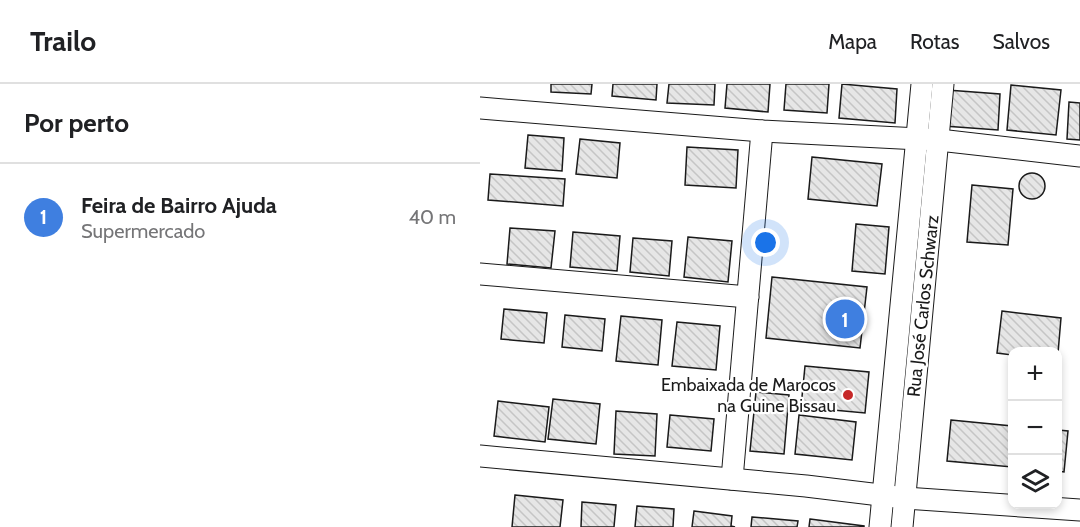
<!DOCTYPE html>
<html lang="pt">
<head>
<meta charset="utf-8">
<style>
  :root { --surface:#fff; --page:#f2f2f2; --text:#202124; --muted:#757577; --line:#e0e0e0; --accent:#7c3aed }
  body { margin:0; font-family:Cabin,sans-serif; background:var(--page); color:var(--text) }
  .controls { position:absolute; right:18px; bottom:18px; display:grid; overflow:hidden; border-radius:12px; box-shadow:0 3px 9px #0003 }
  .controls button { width:54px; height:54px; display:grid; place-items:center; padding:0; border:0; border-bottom:2px solid var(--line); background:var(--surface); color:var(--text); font:30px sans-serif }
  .you { position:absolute; left:286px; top:159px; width:21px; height:21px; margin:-15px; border:4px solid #fff; border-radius:50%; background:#1a73e8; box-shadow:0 0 0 9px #1a73e833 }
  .badge { display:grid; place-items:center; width:39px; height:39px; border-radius:50%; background:var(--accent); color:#fff; font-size:20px; font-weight:700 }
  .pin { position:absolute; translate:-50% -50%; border:3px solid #fff; box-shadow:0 2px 6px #0006 }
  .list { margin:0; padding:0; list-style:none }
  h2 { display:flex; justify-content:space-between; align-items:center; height:78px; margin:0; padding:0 24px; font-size:26px }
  h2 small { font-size:20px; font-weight:400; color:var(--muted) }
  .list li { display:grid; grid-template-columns:39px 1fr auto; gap:18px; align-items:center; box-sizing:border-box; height:108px; padding:0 24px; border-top:2px solid var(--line) }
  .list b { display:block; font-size:22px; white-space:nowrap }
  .list p { margin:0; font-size:20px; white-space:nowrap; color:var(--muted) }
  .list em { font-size:20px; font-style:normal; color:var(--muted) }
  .icon { flex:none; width:33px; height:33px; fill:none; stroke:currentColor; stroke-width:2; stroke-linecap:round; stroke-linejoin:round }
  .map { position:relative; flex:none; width:600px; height:443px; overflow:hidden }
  header { display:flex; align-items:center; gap:36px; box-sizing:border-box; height:84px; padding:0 30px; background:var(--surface); border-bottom:2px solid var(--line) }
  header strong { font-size:28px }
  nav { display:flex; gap:33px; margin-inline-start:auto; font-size:21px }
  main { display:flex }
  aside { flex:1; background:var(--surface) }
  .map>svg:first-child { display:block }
  .building { fill:url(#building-back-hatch); stroke:#1a1a1a; stroke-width:1.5 }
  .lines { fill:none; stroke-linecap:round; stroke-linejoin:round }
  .minor-casing { stroke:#1a1a1a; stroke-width:23 }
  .minor { stroke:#fff; stroke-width:21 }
  .poi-dot { fill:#c62828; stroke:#fff; stroke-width:2 }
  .labels { text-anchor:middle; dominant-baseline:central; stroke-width:4.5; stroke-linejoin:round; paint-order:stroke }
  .street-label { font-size:18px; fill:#1a1a1a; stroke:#fff }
  .poi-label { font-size:18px; fill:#1a1a1a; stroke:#fff; text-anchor:end }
</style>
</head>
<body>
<header>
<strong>Trailo</strong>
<nav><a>Mapa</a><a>Rotas</a><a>Salvos</a></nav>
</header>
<main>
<aside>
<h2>Por perto<small></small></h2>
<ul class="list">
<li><span class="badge" style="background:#3f7fe0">1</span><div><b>Feira de Bairro Ajuda</b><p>Supermercado</p></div><em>40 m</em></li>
</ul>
</aside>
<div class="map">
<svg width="600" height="443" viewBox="0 0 600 443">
  <defs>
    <pattern id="building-back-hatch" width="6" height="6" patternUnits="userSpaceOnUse" patternTransform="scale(1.5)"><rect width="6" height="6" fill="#e6e6e6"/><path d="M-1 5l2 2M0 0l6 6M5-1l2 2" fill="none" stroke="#c5c5c5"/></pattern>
  </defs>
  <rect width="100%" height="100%" fill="#fff"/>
  <g class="building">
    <polygon points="71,0 112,0 111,10 71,8"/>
    <polygon points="133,0 177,0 176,16 132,12"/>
    <polygon points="189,0 235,0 234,21 187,19"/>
    <polygon points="247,0 290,0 288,28 245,24"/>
    <polygon points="306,0 349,0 347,29 304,26"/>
    <polygon points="362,0 417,5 415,39 359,34"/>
    <polygon points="531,1 581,6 576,51 527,46"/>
    <polygon points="467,6 520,10 518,46 464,42"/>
    <polygon points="589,18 600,19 600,56 587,55"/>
    <polygon points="48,51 84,54 82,87 45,84"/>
    <polygon points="100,55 140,59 137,94 96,90"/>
    <polygon points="207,63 258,66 256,104 205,101"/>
    <polygon points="332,73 402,80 397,122 328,115"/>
    <circle cx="552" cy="102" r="13"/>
    <polygon points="10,90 85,95 83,122 8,116"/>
    <polygon points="492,101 533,105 528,161 487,158"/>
    <polygon points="376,140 409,143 405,190 372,187"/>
    <polygon points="30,144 75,147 71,184 27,180"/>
    <polygon points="93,148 140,152 137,187 90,183"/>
    <polygon points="208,153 252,157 248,198 204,193"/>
    <polygon points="153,154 192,157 189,192 150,188"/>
    <polygon points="292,193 387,203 380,264 286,254"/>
    <polygon points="24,225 67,229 64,259 21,255"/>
    <polygon points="522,227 581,234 578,269 532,268 532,271 517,269"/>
    <polygon points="85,231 125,235 122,267 82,263"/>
    <polygon points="141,232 182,236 178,281 136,277"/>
    <polygon points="197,238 240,242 236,286 192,282"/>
    <polygon points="325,282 389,288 385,329 321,323"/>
    <polygon points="276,308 309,311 304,370 270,367"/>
    <polygon points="73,315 120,320 116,360 68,355"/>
    <polygon points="18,317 69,323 65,358 14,352"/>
    <polygon points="136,327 177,330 175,372 134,370"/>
    <polygon points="190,331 234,335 231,367 187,363"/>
    <polygon points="319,331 376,338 372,376 315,370"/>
    <polygon points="471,336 532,342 532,383 467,377"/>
    <polygon points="578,346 588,347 584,388 578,387"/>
    <polygon points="35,411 83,416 80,443 32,443"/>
    <polygon points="102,418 136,421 134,443 101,443"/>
    <polygon points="157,422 194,425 193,443 155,443"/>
    <polygon points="214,427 252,432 251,442 255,443 212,443"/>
    <polygon points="272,433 318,437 317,443 271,443"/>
    <polygon points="330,435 384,442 384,443 329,443"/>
  </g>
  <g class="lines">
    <defs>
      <g id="minor">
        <polyline points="0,24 282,47 459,56 600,72"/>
        <polyline points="0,190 268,213"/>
        <polyline points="0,372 326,402 425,414 600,426"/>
        <polyline points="252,395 282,47"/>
        <polyline points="400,443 442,0"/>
        <polyline points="422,443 463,0"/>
      </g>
    </defs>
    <use href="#minor" class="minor-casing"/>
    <use href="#minor" class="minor"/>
  </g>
  <circle class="poi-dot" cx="368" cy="311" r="6"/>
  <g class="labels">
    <g class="street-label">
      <text transform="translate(443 222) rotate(-84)">Rua José Carlos Schwarz</text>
    </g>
    <g class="poi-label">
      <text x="356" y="301">Embaixada de Marocos<tspan x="356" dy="21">na Guine Bissau</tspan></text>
    </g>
  </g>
</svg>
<div class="controls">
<button>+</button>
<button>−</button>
<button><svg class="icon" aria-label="layers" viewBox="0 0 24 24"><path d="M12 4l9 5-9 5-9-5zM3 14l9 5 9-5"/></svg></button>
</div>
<div class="you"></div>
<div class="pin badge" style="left:365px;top:235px;background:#3f7fe0">1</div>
</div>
</main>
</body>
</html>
